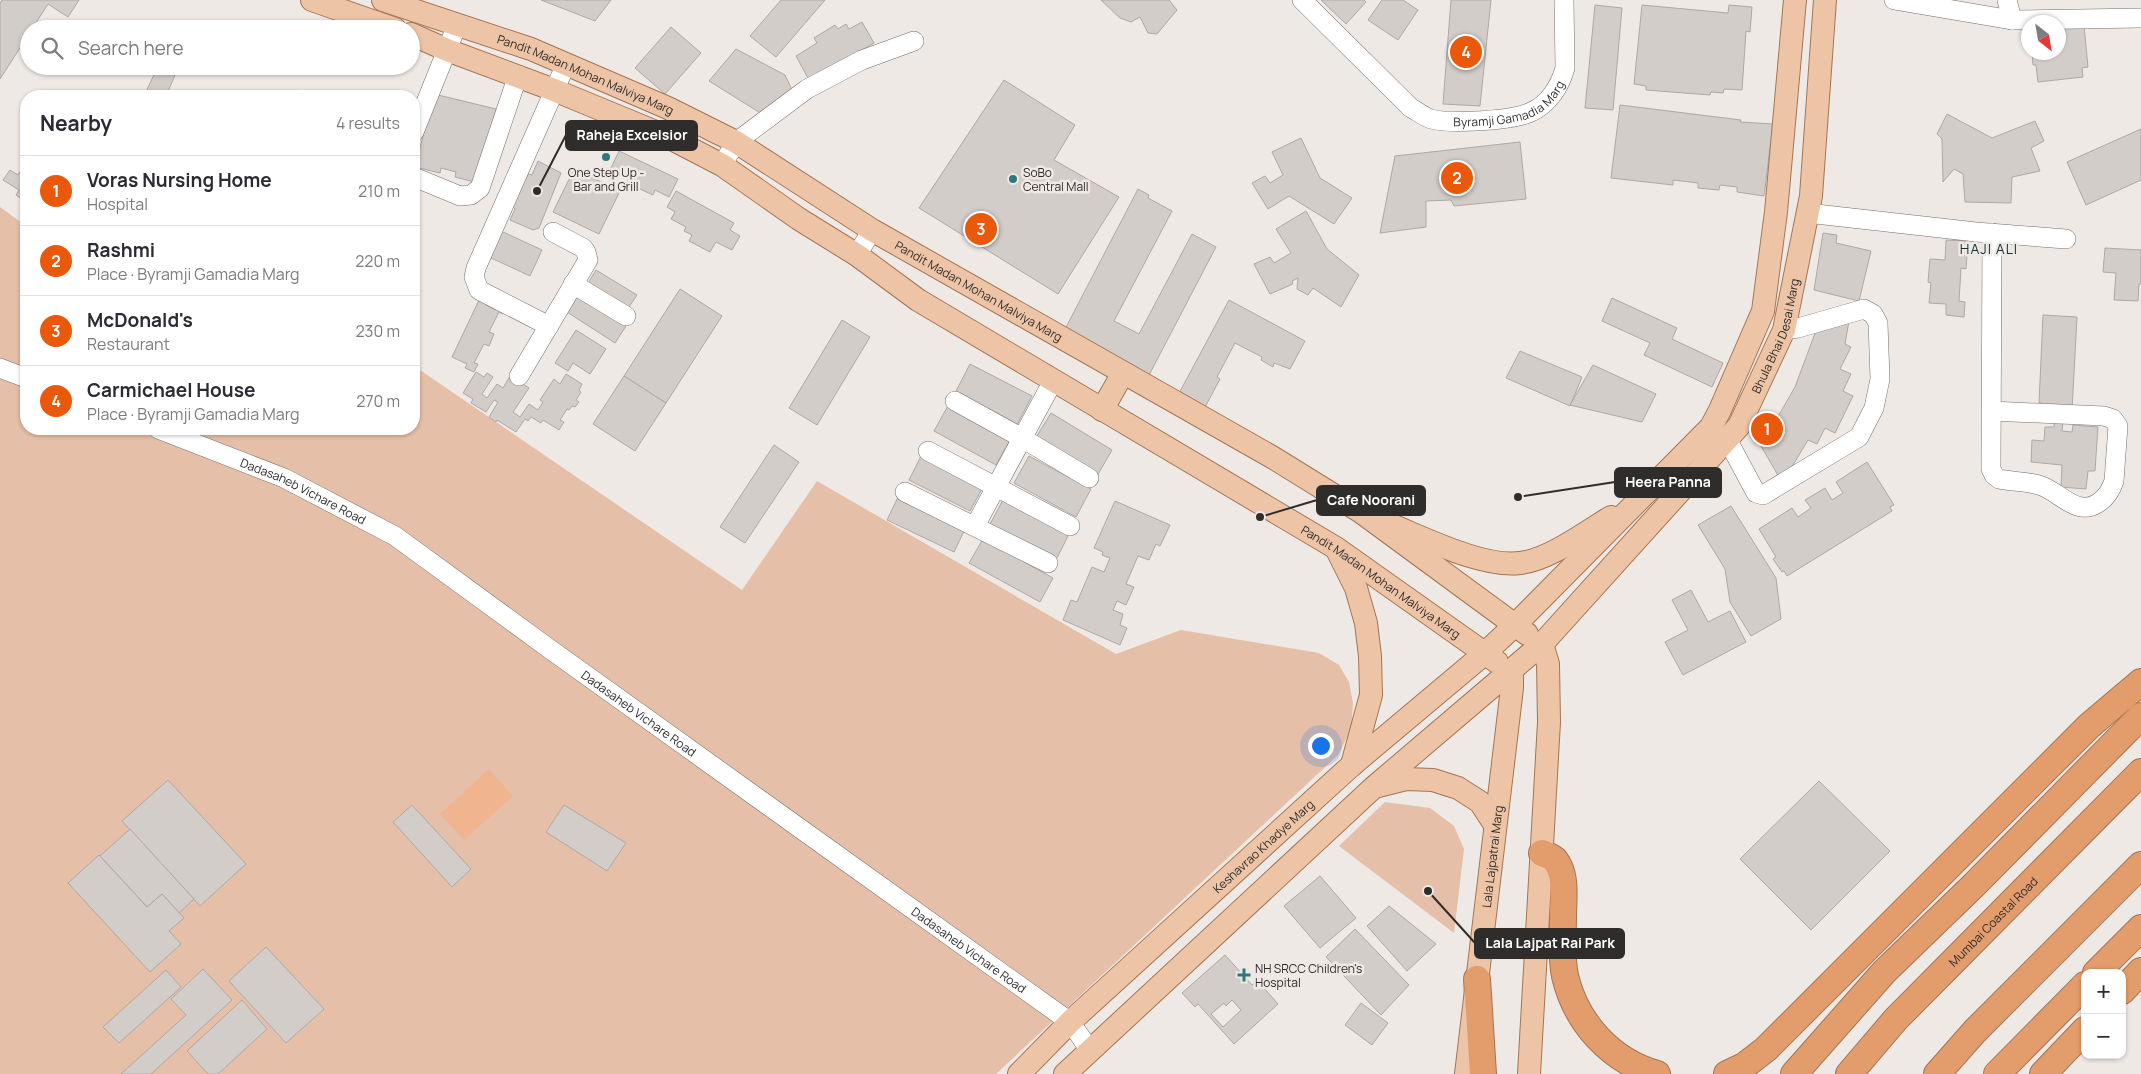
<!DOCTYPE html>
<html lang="en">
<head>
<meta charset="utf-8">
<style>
  :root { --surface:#fff; --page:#f7f7f7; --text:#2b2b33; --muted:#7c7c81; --line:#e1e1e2; --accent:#ea580c }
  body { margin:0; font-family:Manrope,sans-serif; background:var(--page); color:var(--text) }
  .controls { position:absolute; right:15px; bottom:15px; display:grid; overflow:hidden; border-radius:10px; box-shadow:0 1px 4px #0004 }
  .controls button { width:45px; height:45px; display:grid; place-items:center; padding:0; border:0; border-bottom:1px solid var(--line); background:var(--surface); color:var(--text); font:25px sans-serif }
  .compass { position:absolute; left:2021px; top:15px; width:45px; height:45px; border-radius:50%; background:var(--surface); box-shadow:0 1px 4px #0004; rotate:149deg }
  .you { position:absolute; left:1320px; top:745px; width:18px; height:18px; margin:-12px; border:4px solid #fff; border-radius:50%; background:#1a73e8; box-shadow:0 0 0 8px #1a73e833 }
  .badge { display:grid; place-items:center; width:32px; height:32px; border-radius:50%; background:var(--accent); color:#fff; font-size:16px; font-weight:700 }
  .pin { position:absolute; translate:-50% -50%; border:2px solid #fff; box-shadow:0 1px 5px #0006 }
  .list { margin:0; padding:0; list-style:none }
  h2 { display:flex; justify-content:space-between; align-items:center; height:65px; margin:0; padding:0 20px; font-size:21px }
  h2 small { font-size:16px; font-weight:400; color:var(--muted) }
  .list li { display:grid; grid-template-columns:32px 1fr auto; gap:15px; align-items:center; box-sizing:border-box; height:70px; padding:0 20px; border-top:1px solid var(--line) }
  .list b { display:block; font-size:19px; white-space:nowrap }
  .list p { margin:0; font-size:16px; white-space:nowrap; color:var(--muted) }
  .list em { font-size:16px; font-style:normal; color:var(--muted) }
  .icon { flex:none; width:28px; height:28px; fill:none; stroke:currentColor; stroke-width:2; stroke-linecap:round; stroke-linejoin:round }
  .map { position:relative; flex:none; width:2141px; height:1074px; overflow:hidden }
  .search { position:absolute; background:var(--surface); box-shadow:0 1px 4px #0004; left:20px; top:20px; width:400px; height:55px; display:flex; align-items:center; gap:12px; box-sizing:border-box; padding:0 18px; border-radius:28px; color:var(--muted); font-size:19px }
  .panel { position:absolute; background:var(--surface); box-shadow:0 1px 4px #0004; left:20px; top:90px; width:400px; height:345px; border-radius:20px }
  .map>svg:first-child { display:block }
  .green { fill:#e5bfa7 }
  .water { fill:#f0b58f }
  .building { fill:#d3cdca; stroke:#aea8a5; fill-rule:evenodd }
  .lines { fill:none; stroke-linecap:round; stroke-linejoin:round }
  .minor-casing { stroke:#75706d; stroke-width:20 }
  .major-casing { stroke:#a47555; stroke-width:24 }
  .highway-casing { stroke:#a47555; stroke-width:28 }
  .minor { stroke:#fff; stroke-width:19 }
  .major { stroke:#eec4a6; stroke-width:22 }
  .highway { stroke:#e39c6b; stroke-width:26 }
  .poi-dot { fill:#2e777f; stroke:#efe9e6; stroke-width:2 }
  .labels { text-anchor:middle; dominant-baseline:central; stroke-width:5; stroke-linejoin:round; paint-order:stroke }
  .street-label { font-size:12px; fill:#2f2d2c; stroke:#efe9e6 }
  .poi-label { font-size:12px; fill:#2f2d2c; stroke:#efe9e6; text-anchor:start }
  .neighbourhood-label { font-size:14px; letter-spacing:1px; fill:#113437; stroke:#efe9e6 }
  .leader { fill:none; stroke:#2f2d2c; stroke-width:2 }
  .callout-dot { fill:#2f2d2c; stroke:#efe9e6; stroke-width:2 }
  .callout { fill:#2f2d2c; stroke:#2f2d2c; stroke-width:2 }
  .callout-label { font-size:14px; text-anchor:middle; font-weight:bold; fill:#fff }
</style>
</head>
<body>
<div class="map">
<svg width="2141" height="1074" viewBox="0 0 2141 1074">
  <rect width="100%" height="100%" fill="#efe9e6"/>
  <g class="green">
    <polygon points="0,207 26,226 26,429 414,429 414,366 742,590 817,481 1116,654 1181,630 1319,653 1339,665 1349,682 1353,703 1351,729 1338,755 996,1074 0,1074"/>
    <polygon points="1385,802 1430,808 1454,826 1464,849 1454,933 1339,846"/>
  </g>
  <polygon class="water" points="489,769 513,796 464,840 440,814"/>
  <g class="building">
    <polygon points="2,0 79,0 68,17 48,4 32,29 29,29 29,34 0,79 0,3"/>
    <polygon points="541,0 611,0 595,21"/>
    <polygon points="781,0 825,0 776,57 750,36"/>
    <polygon points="1101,0 1169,0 1177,10 1157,34 1148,33 1140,17 1131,22 1120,18"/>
    <polygon points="1321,0 1364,0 1366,2 1346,24"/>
    <polygon points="1382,0 1403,0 1418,10 1398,40 1368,20"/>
    <polygon points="1451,0 1491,0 1480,106 1443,104"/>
    <polygon points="1595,5 1622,8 1613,110 1585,108"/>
    <polygon points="1642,5 1728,13 1729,5 1752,7 1750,32 1746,31 1742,90 1724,89 1723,93 1711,92 1710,95 1646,90 1646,86 1634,84"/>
    <polygon points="177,22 192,29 174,29"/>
    <polygon points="862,22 874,43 809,80 796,56 817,43 814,38 835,25 838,29 846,24 849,29"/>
    <polygon points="2084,25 2088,67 2082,68 2083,77 2038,82 2036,65 2033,65 2032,52 2058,52 2058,28"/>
    <polygon points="671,27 701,53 665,94 635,68"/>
    <polygon points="736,49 785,75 792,90 762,114 709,81"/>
    <polygon points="158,66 179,66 166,96 144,96"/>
    <polygon points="1004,80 1075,125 1054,160 1119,197 1058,294 919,208"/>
    <polygon points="297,90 310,96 294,96"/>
    <polygon points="434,94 496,109 478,183 455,177 456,172 441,168 440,173 415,167"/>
    <polygon points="1620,105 1741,120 1740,122 1773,124 1764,196 1737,192 1737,187 1720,185 1719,190 1698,188 1698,183 1673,180 1673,185 1611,178"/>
    <polygon points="1947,114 1992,138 2035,121 2044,141 2031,148 2040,171 2012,177 2011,203 1965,202 1963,174 1954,169 1943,182 1942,139 1937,134"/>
    <polygon points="2141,129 2141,180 2086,205 2067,162"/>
    <polygon points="1301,138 1320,178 1352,198 1334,224 1289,196 1268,209 1252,183 1265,176 1270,183 1283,175 1272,152"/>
    <polygon points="1520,142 1526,199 1454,206 1451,200 1426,201 1426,227 1380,233 1395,156"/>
    <polygon points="619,151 678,179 669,197 655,190 653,195 627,183 630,177 611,168"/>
    <polygon points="538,161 561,173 539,228 533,230 510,220 515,209 512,206 528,174 532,175"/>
    <polygon points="22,169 26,172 25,201 16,195 19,190 3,180 10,170 18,175"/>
    <polygon points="574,169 620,191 599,234 553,212"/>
    <polygon points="1138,189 1149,195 1148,198 1172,211 1114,321 1139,334 1192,234 1216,247 1148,377 1063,333"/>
    <polygon points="676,191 734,223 730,230 740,236 732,250 716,242 710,252 689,241 692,235 684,231 686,227 671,219 675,212 667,207"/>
    <polygon points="1306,211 1327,249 1359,275 1341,307 1313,288 1308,295 1297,289 1298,278 1292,281 1293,284 1270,294 1254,264 1270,257 1274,263 1291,253 1276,229"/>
    <polygon points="501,231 542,250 530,276 489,257"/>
    <polygon points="1823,233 1837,235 1836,243 1871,251 1859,301 1814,290"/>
    <polygon points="1946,240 1968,241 1966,269 1961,268 1959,301 1965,302 1964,317 1946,315 1946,304 1929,303 1931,283 1928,282 1930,259 1945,260"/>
    <polygon points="2105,248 2141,250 2141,284 2139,284 2138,301 2114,300 2116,273 2103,272"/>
    <polygon points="596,270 637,295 627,310 587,285"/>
    <polygon points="680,289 722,316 666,403 624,376"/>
    <polygon points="578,294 626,326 615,343 567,312"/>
    <polygon points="480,298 488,301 486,305 495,310 497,304 505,308 503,314 499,312 489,332 494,334 489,346 484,344 474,363 478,364 474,372 465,368 467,364 452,357"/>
    <polygon points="1612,298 1677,328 1672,339 1723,363 1712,387 1644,355 1650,343 1602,321"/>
    <polygon points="1229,300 1305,341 1290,369 1274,363 1273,367 1261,360 1262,357 1235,343 1217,377 1220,379 1203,411 1177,397"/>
    <polygon points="1850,315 1845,344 1851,347 1840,369 1851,374 1843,391 1853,396 1835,433 1825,428 1817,444 1808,440 1793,465 1779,477 1761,446 1795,387 1817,328"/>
    <polygon points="2043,315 2077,317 2072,410 2041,408 2042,403 2039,403"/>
    <polygon points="842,320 870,337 817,425 789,408"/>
    <polygon points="576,330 606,349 590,374 573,363 568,371 555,363"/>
    <polygon points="1520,351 1582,377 1570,406 1506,378"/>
    <polygon points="970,364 1032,396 1017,425 955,393"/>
    <polygon points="1593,365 1656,394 1642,422 1570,405"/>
    <polygon points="476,372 484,377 487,373 493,377 482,394 487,398 497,384 503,388 510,376 529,388 513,412 520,417 529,404 538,410 543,402 540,400 554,379 560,384 566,374 582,384 579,390 581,392 576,400 579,402 575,407 572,406 569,410 567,409 560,420 564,422 559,430 543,420 541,423 531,417 528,421 525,419 516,432 497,420 496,422 489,417 498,402 494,400 486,412 471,403 473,399 463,393"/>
    <polygon points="624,376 666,403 635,451 593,424"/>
    <polygon points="949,404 1011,438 996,465 934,431"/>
    <polygon points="1051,413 1112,450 1097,476 1035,439"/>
    <polygon points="2054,421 2063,422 2062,431 2072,432 2073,425 2098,427 2095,471 2088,471 2086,489 2061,487 2062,465 2031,462 2032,440 2044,441 2045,427 2054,427"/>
    <polygon points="774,445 799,462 745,543 720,527"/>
    <polygon points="922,454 984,485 970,511 909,480"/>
    <polygon points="1029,456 1091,489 1076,517 1014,483"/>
    <polygon points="1867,462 1894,505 1890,507 1892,511 1787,576 1784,571 1782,572 1773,559 1776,557 1759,529 1792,508 1798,517 1811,508 1805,500 1825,488 1832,500 1843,493 1836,482"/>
    <polygon points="899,495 966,527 954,552 887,520"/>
    <polygon points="1005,496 1071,530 1057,558 989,526"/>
    <polygon points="1115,501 1170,525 1160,546 1156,544 1149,560 1138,556 1126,584 1134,587 1126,605 1117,601 1113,610 1123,614 1120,625 1127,628 1120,645 1063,620 1071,600 1077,602 1092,567 1104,572 1110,558 1102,555 1103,552 1094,548"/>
    <polygon points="1731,506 1776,578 1781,619 1751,636 1730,602 1725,569 1698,525"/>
    <polygon points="983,539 1053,578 1040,602 969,563"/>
    <polygon points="1691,590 1708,622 1730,611 1746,642 1683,675 1665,642 1688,630 1672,600"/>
    <polygon points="168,780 246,864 200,906 122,821"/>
    <polygon points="1819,781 1890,851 1811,930 1740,859"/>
    <polygon points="412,805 471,869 452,887 393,822"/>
    <polygon points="564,805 626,843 607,871 546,832"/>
    <polygon points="130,829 194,899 179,913 162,894 147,907 100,856"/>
    <polygon points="99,855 147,907 162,894 184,918 169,931 181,944 150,972 68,883"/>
    <polygon points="1320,876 1356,918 1320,948 1284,906"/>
    <polygon points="1389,906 1436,944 1407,971 1367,926"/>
    <polygon points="1355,929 1409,985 1381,1015 1326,957"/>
    <polygon points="266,947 324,1009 286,1043 229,981"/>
    <path d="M1225,955l27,30 5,-5 21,24 -44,40 -36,-40 -3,3 -13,-14zM1232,1000l9,10 -18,17 -12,-13 13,-11 2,3z"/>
    <polygon points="203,969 232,1000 151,1074 121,1074 186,1015 171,999"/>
    <polygon points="166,970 181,987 119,1043 103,1027"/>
    <polygon points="242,1000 267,1029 218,1074 208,1074 187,1051"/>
    <polygon points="1361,1003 1388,1023 1372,1045 1345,1025"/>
  </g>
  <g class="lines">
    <defs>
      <g id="minor">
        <path id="s1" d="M1302,0l109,108c6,3 13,9 20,11 19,5 82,2 100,-7 18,-8 29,-26 34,-44l-1,-68"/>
        <polyline points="1894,0 2012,20"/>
        <polyline points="2007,0 2012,20 2141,18"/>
        <polyline points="414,132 457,25"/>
        <polyline points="722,165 736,142 807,89 862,60 914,41"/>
        <polyline points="414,177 460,196 471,195 480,188 518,75"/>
        <polyline points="1807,213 1976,232 2066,239"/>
        <polyline points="857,255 872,230"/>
        <polyline points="573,284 626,316"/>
        <polyline points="549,326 479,290 474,277 476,268 566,64"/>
        <polyline points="0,368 26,378"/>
        <polyline points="519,376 588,260 586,252 583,248 553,232"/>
        <polyline points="955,401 1022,438 1089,478"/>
        <path d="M1991,411l113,5 9,3 5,7 -4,55c-3,9 -8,17 -16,22 -20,14 -38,-10 -56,-17 -14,-5 -30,-4 -43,-7l-5,-4 -3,-6 1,-236"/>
        <path id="s2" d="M158,429l126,49 111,58 152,111 523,375 20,28"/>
        <polyline points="1727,439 1756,493 1763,495 1859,437 1874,408 1880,379 1878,323 1873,314 1864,309 1798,328 1784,330"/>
        <polyline points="928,451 1070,526"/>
        <polyline points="905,492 1048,563"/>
        <polyline points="975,526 1053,381"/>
      </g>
      <g id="major">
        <polyline points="312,0 395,29"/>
        <path id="s3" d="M383,0l148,49 137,59 68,34 136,88 400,227 89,55 166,122"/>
        <path id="s4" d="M411,34l36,16 107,40 114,47 54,28 77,54 58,36 61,45 418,248 161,114"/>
        <polyline points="1102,410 1123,373"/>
        <path d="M1389,524c35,14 94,44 131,39 29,-3 66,-31 91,-46"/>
        <polyline points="1337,550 1356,588 1366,623 1370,656 1371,695 1352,765"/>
        <polyline points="1378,786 1406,779 1433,780 1458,788 1480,802 1495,825"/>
        <path id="s5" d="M1019,1074l51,-52 282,-257 132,-111 30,-28 197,-199 9,-17 43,-99 13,-99 19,-212"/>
        <path id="s6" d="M1065,1074l308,-286 169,-144 197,-218 45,-96 27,-134 14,-196"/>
        <path id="s7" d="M1466,1074l46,-386v-17"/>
        <polyline points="1529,1074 1549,722 1548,664 1542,644"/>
      </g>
      <g id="highway">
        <path d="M1542,853c4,2 10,4 13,7 12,15 8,38 8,56 0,19 -2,41 2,60 11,47 46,85 92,98"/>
        <polyline points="2096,973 2141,928"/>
        <polyline points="1477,979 1483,1074"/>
        <polyline points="2122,991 2141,971"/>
        <polyline points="1727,1074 1744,1066 1766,1049 2089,726 2141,682"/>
        <polyline points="1794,1074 1884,972 1974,885 2141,716"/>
        <path id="s8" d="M1849,1074l47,-55 245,-247"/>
        <polyline points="1937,1074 1975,1031 2141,865"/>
        <polyline points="1997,1074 2085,985"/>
        <polyline points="2043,1074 2085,1030"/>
      </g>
    </defs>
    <use href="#minor" class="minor-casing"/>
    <use href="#major" class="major-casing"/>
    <use href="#highway" class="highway-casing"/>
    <use href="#minor" class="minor"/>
    <use href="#major" class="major"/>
    <use href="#highway" class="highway"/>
  </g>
  <g class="poi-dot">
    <circle cx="606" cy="157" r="5"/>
    <circle cx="1013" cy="179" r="5"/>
    <path d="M1241.5 967.5h5v5h5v5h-5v5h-5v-5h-5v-5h5z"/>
  </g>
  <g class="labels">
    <g class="street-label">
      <text stroke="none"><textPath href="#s3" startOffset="216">Pandit Madan Mohan Malviya Marg</textPath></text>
      <text stroke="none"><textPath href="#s1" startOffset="260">Byramji Gamadia Marg</textPath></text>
      <text stroke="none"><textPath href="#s3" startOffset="666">Pandit Madan Mohan Malviya Marg</textPath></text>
      <text stroke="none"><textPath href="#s6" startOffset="1034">Bhula Bhai Desai Marg</textPath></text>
      <text stroke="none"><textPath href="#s2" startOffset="158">Dadasaheb Vichare Road</textPath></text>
      <text stroke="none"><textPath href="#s4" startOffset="1118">Pandit Madan Mohan Malviya Marg</textPath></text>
      <text stroke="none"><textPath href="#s2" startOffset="562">Dadasaheb Vichare Road</textPath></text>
      <text stroke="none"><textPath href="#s5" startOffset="334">Keshavrao Khadye Marg</textPath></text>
      <text stroke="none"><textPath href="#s7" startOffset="219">Lala Lajpatrai Marg</textPath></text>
      <text stroke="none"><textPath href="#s8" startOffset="210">Mumbai Coastal Road</textPath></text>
      <text stroke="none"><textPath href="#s2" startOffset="968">Dadasaheb Vichare Road</textPath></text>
    </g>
    <g class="poi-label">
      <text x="606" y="172" text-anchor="middle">One Step Up -<tspan x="606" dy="14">Bar and Grill</tspan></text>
      <text x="1023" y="172">SoBo<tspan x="1023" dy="14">Central Mall</tspan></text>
      <text x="1255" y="968">NH SRCC Children's<tspan x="1255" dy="14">Hospital</tspan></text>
    </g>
    <g class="neighbourhood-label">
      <text x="1989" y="248">HAJI ALI</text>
    </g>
  </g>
  <path class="leader" d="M537 191L566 135M1518 497L1615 482M1260 517L1317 500M1428 891L1475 943"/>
  <g class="callout-dot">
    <circle cx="537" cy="191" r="5"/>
    <circle cx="1518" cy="497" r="5"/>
    <circle cx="1260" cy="517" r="5"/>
    <circle cx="1428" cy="891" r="5"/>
  </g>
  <g class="callout">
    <rect x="566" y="121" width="131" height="29" rx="5"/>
    <rect x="1615" y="468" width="106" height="29" rx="5"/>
    <rect x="1317" y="486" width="108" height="29" rx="5"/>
    <rect x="1475" y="929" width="149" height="29" rx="5"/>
  </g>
  <g class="callout-label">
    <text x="632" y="140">Raheja Excelsior</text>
    <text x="1668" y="487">Heera Panna</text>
    <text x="1371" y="505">Cafe Noorani</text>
    <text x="1550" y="948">Lala Lajpat Rai Park</text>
  </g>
</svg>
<div class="controls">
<button>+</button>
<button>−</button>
</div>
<svg class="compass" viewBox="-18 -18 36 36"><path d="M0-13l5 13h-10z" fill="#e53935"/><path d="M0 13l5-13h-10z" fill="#7c7c81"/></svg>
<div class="you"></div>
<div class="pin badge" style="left:1767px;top:429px">1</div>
<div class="pin badge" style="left:1457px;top:178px">2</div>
<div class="pin badge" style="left:981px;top:229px">3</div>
<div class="pin badge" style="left:1466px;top:52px">4</div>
<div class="search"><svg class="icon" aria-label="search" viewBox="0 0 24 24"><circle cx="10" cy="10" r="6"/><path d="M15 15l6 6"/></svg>Search here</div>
<section class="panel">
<h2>Nearby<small>4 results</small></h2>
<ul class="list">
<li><span class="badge">1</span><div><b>Voras Nursing Home</b><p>Hospital</p></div><em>210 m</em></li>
<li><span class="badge">2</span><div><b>Rashmi</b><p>Place · Byramji Gamadia Marg</p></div><em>220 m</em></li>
<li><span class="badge">3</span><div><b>McDonald's</b><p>Restaurant</p></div><em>230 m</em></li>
<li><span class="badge">4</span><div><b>Carmichael House</b><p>Place · Byramji Gamadia Marg</p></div><em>270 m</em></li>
</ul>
</section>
</div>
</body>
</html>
